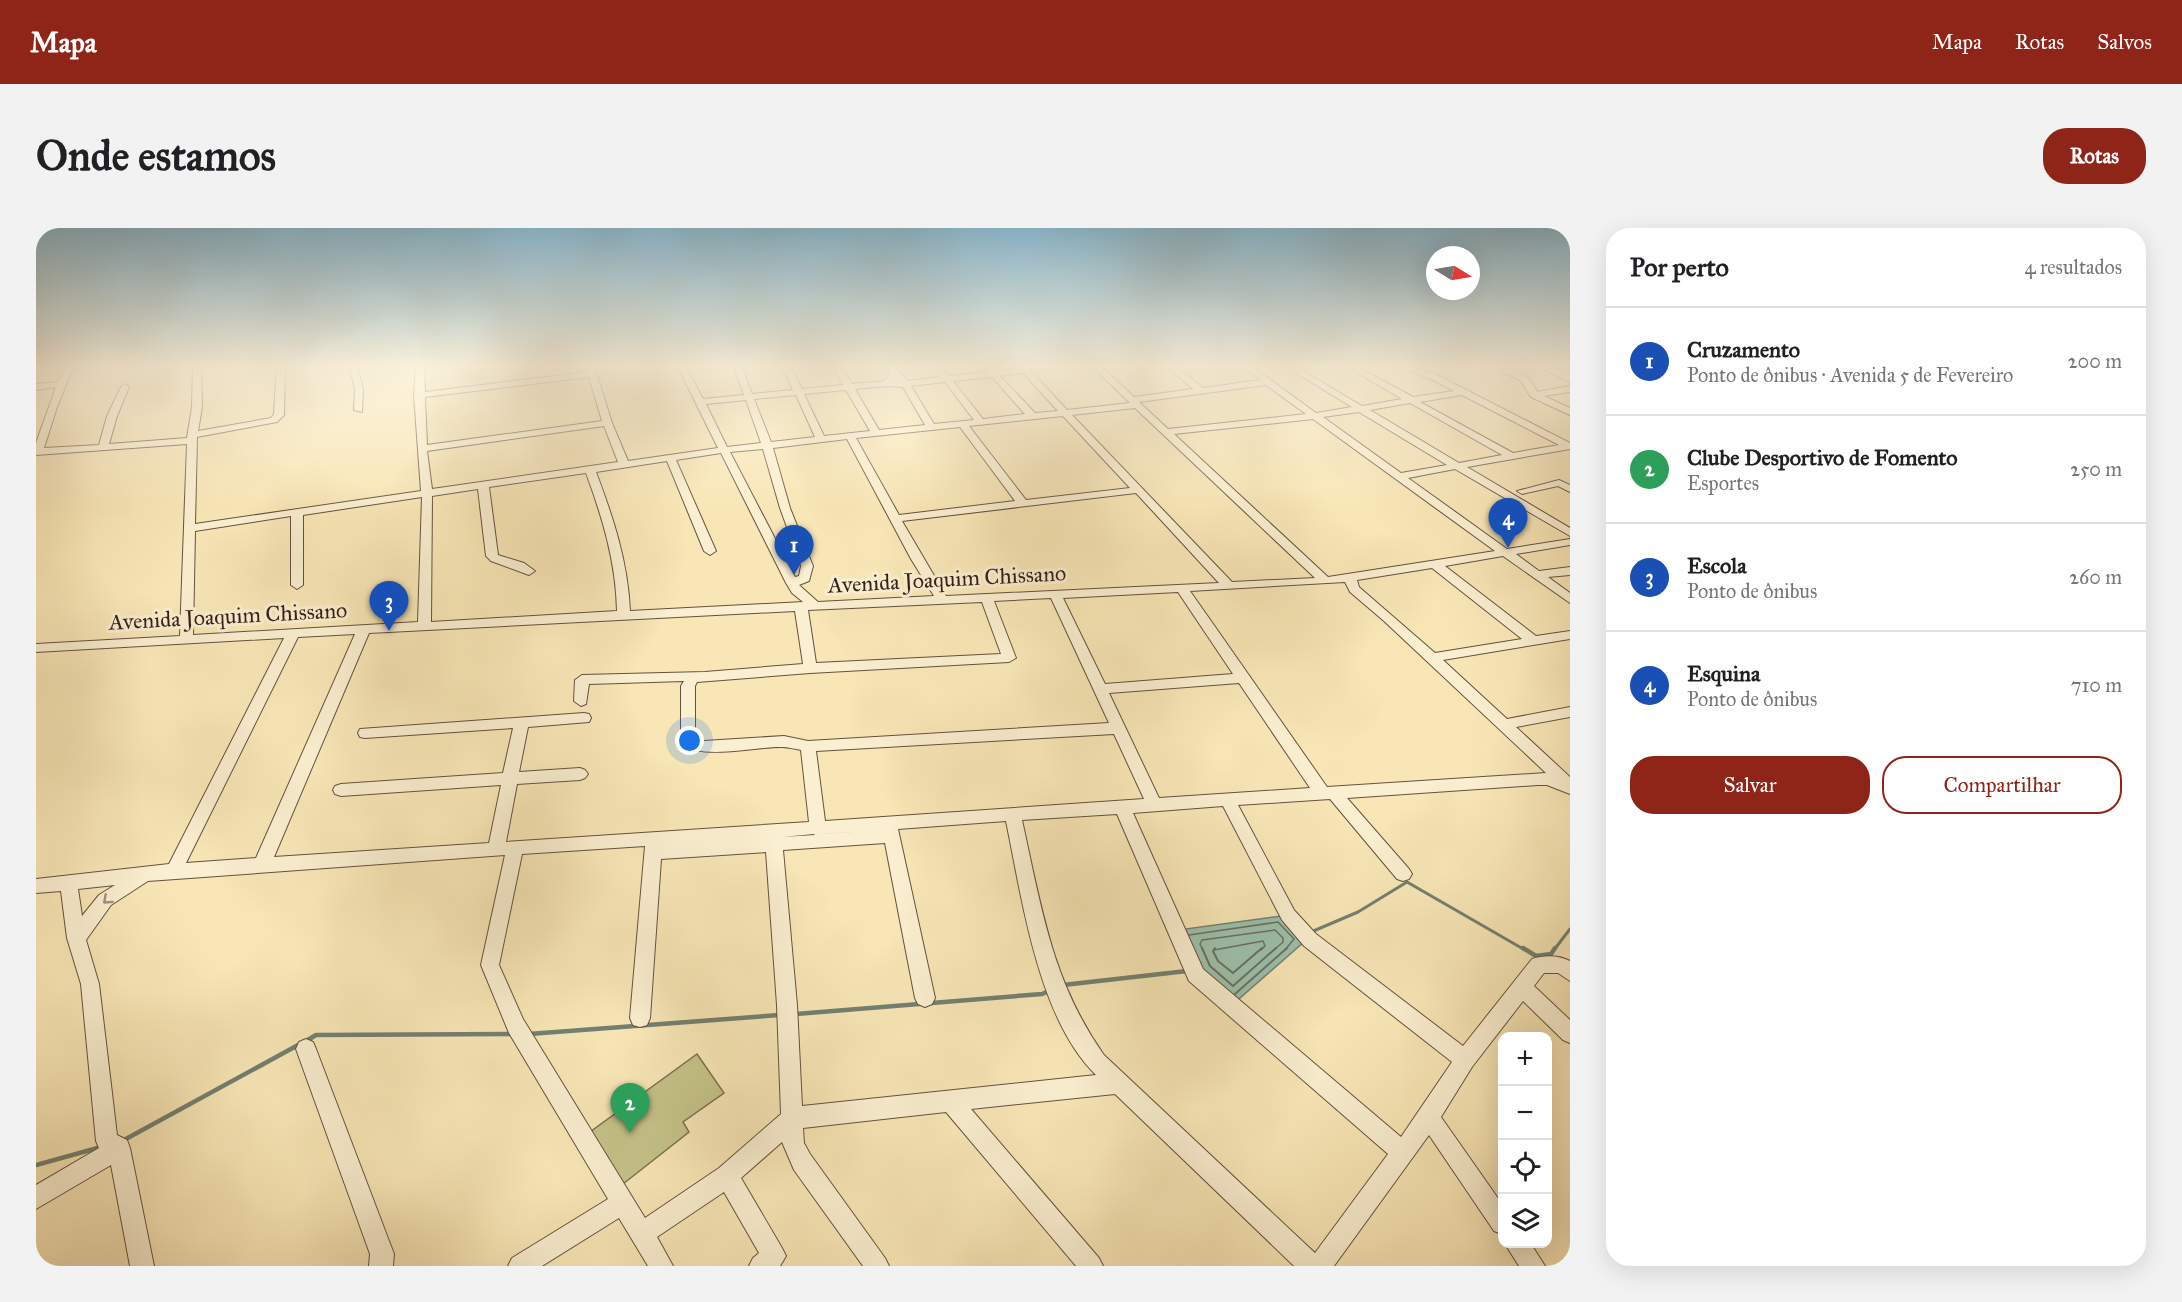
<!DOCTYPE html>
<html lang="pt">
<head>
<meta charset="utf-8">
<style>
  :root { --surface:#fff; --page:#f2f2f2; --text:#202124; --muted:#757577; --line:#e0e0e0; --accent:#8f2418 }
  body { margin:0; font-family:"IM FELL Great Primer",serif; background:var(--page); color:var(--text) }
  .controls { position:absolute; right:18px; bottom:18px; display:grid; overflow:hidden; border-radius:12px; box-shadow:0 6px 24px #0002 }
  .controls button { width:54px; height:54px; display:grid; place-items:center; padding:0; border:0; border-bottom:2px solid var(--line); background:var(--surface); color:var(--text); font:30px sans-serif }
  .compass { position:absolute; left:1390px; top:18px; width:54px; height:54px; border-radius:50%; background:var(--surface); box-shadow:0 6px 24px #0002; rotate:101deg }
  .you { position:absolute; left:654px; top:513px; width:21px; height:21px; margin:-15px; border:4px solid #fff; border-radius:50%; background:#1a73e8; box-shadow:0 0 0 9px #1a73e833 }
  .badge { display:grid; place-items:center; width:39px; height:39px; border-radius:50%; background:var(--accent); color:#fff; font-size:20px; font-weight:700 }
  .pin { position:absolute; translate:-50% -50px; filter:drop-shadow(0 2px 3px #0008) }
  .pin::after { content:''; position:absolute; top:32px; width:21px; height:18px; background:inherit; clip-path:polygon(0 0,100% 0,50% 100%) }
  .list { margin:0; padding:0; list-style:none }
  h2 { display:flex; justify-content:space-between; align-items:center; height:78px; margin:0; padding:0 24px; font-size:26px }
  h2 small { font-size:20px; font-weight:400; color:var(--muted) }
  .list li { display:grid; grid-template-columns:39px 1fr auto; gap:18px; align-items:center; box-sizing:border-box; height:108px; padding:0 24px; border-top:2px solid var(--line) }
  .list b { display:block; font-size:22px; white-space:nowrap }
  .list p { margin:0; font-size:20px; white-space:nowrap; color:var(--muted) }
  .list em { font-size:20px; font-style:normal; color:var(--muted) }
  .actions { display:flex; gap:12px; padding:18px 24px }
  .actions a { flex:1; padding:14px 0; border:2px solid var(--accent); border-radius:24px; text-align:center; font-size:21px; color:var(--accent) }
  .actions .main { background:var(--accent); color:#fff }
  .icon { flex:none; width:33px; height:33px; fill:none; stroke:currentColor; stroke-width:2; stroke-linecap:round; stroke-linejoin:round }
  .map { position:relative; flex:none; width:1534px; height:1038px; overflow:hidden; border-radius:24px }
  header { display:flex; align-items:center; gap:36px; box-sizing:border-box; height:84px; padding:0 30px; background:var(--accent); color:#fff }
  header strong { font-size:28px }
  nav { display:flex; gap:33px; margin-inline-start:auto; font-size:21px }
  .intro { display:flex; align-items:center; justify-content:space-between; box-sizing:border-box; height:144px; padding:0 36px }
  h1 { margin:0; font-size:42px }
  .button { padding:15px 27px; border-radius:24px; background:var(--accent); color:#fff; font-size:21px; font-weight:700 }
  main { display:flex; gap:36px; padding:0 36px }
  aside { flex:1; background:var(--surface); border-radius:24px; box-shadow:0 6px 24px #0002 }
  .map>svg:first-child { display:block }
  .green { fill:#c5c389; stroke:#7c7150; stroke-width:1.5 }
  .water { fill:#9dc0ac; stroke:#738071; stroke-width:1.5 }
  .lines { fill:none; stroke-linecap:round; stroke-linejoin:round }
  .shore-far1 { stroke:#687062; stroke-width:1.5 }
  .shore { stroke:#687062; stroke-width:2 }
  .stream-far1 { stroke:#738071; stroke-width:3 }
  .stream { stroke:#738071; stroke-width:4.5 }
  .minor-casing { stroke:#655140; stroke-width:2 }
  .minor { fill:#faefd0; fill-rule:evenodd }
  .oneway { stroke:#a1917d }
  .labels { text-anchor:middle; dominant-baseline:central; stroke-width:6; stroke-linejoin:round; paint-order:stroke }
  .street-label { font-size:22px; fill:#341f18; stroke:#faefd0 }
</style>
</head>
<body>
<header>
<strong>Mapa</strong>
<nav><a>Mapa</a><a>Rotas</a><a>Salvos</a></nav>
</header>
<div class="intro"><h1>Onde estamos</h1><a class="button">Rotas</a></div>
<main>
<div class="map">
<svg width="1534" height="1038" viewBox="0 0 1534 1038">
  <rect width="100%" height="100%" fill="#f8e6b6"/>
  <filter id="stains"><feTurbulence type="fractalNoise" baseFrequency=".00333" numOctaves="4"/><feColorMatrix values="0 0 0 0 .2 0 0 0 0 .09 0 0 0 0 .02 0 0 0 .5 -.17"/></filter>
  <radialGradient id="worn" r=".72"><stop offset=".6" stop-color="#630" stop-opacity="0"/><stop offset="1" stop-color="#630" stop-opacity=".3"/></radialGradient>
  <polygon class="green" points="661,826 688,865 647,894 653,904 587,956 554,904"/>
  <polygon class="water" points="1246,688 1268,714 1196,777 1163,747 1142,702"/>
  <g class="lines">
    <g class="shore-far1">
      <polyline points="1153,707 1242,694 1258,711 1249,722"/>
      <polyline points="1167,722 1164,716 1166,712 1239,702 1247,710 1247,714 1238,722"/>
      <polyline points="1178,722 1227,713 1229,718 1225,722"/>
    </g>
    <g class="shore">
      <polyline points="1166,720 1174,738 1197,758 1240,720"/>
      <polyline points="1179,720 1177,723 1182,733 1197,745 1226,720"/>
      <polyline points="1199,766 1251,720"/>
    </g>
    <g class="stream-far1">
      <polyline points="1275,704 1322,684 1371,654 1489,722"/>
      <polyline points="1518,722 1534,701"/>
    </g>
    <g class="stream">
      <polyline points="1487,720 1500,728 1515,726 1519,720"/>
      <polyline points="1027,757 1151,743"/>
      <polyline points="760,786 1006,766 1013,763"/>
      <polyline points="493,806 744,787"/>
      <polyline points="270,813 280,807 475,806"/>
      <polyline points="88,912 264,816"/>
      <polyline points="0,937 65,919"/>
    </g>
    <defs>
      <g id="minor">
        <path d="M30,137h8l-17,42 -13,41 55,-3 8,-29 14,-29 4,-3 4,3 -12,29 -8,28 78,-6 5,-31 1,-42h8l1,42 -4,24 73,-13 3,-4 3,-49h8l-1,50 -7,7 -80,15 -2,87 226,-33 -7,-96 2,-30h8l1,27 163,-20 -2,-7h8l18,58 16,38 90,-13 -41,-83h8l18,34 41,-4 -11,-30h8l11,29 41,-4 -11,-25h8l12,24 41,-4 -11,-20h8l12,19 32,-3 6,-8 -6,-8h9l15,16 33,-4 -9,-12h8l10,11 38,-4 -4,-5 2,-2h5l5,6 22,-3 -2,-3h42l-28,5 37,40 63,-7 -39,-38h9l34,32 59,-8 -28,-24h9l29,23 57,-8 -20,-15h10l66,48 36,-6 -69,-42h10l69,41 40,-7 -58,-34h10l59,32 41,-6 -25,-13 -37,-13h13l30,9 135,69v6l-103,18 103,61v8l-115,-67 -47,9 99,71 63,-10v6l-54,9 23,17 31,-4v8l-22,2 22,16v10l-67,-47 -58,10 91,70 34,-5v8l-127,21 64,59 63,-12v10l-54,10 54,50v17l-23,-9h-9l-191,13 62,71 3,5 -3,5 -6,2 -6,-2 -67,-80 -92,6 56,105 22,24 147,112 69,-87c12,-4 27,-4 38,2v20l-12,-8h-14l-10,13 36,34v23l-7,-3 -40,-39 -51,66 -31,50 61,87v30l-8,-3 -65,-96 -95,131h-40l-179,-172 -144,15 128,149 4,8h-27l-130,-154 -143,16 1,15 6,11 75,104 4,8h-26l-69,-96 -12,-28 -41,36 41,70 4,8 -6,10h-31l4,-8 6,-5 -35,-61 -67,45 16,29h-25l-29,-48 -77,48h-34l4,-8 96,-59 -99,-166 -28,-68 24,-110 -357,26 -37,24 -25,35 13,44 18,151 10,5 3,8 24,118h-24l-19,-101 -75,44v-24l63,-37 -3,-7 -15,-157 -14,-46 -6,-47 -25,2v-14l133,-15 115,-226 -248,14v-8l144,-8 7,-192 -151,11v-12l20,-56 -20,3v-6l22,-2zM987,145l35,38 -23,2 -35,-37zM553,149l13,44 -175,24 -2,-48zM956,149l33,37 -42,5 -30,-38zM909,154l29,38 -40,4 -23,-38zM1230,157l40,29 -138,15 -29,-27zM851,158l16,1 22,38 -46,5 -24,-41zM810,162l24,41 -46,5 -20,-42zM760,167l19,42 -44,5 -17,-43zM1426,167l97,50 -46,8 -93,-51zM710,172l15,43 -34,4 -21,-43zM1374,175l92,52 -43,8 -89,-53zM1099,180l180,170 -83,4 -160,-167zM1323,184l88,53 -46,8 -78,-56zM1027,188l67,72 -104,12 -57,-74zM1277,191l182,132 -167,26 -154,-143zM568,198l14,36 -186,27 -5,-38zM924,199l55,74 -116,14 -43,-77zM811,211l64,120 23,37 -116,6 -19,-17 10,-4 4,-15 -23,-58 -17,-60zM727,221l17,59 21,58 -2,10 -4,1 -65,-125zM685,225l65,130 6,10 11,9 -173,9c-2,-49 -17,-94 -34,-139l71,-11 37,90 6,4 6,-4 -40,-91zM550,245c17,46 30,90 31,138l-186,11 1,-126 46,-7 8,67 5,5 38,14 6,-4 -11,-8 -26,-8 -9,-68zM1100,265l83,90 -273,13 -44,-75zM386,269l-4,125 -225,13 2,-104 96,-15v69l6,4 6,-4v-70zM1396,340l90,71 -87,14 -76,-66 -2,-7zM1309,354l5,10 34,29 162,152 -219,14 -137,-196zM1142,364l55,82 -128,10 -42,-86zM1015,370l58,125 -301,18 -24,-5 -80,5 -9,-3v-52l2,-4 113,-9 199,-11 7,-4 -22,-57zM946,374l19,52 -185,9 -8,-53zM759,383l8,53 -98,8 -123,3 -7,5 -1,21 7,5 5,-2 3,-20 95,-3 -3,5v55c13,21 78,5 101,6 6,0 13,2 19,3l8,72 -303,20 11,-58 63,-4 5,-2 3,-4 -3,-4 -5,-2 -61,4 9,-45 61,-5 2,-4 -2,-4 -5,-1 -224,16 -2,4 2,4 5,1 148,-10 -10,45 -162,11 -6,2 -2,4 2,4 6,2 160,-11 -12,58 -215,14 95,-224zM319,406l-99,224 -70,5 112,-226zM1203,455l71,105 -151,10 -50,-105zM1078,506l30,65 -319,22 -9,-70zM1187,578l59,114 22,26 148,116 -51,75 -198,-168 -70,-156zM1081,586l72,167 199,173 -73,99 -211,-198c-52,-73 -63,-149 -82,-235zM970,593c16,77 32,198 90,254l-294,31 -5,-101 -14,-155 102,-7 30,155 3,6 7,3 7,-3 3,-6 -37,-169zM846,602l-60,4h1zM778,606l1,1 -33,2zM609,618l-15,172 3,7 7,2 7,-2 3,-7 11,-159 105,-7 11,153 4,109 -62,54 -74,50 -122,-199 -24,-54 23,-111zM79,657l-16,10 -17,21 -4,-27z"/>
        <polygon points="313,137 321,137 327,161 326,184 318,182 319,161"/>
        <path d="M1452,137c19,0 42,8 49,27l33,-6v6l-26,4 26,12v7l-39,-18 -11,-17z"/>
        <polygon points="1499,137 1510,137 1534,148 1534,154"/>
        <polygon points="1523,252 1534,257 1534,264 1522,258 1486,266 1481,263"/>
        <polygon points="270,811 277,814 280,821 358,1026 357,1038 333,1038 334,1026 260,821 263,814"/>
        <polygon points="1469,1016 1495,1016 1509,1038 1483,1038"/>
      </g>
    </defs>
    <use href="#minor" class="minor-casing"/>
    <use href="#minor" class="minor"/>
  </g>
  <defs><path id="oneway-chevron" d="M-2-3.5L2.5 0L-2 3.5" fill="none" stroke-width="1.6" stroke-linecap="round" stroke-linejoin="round" transform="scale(1.5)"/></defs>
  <use class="oneway" href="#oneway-chevron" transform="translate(71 672) rotate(138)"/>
  <linearGradient id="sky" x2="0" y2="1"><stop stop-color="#8ab9d0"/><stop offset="0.49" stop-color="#fcf4de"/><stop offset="1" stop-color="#fcf4de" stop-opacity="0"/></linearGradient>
  <rect width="1534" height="282" fill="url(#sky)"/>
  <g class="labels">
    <g class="street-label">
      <text transform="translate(911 351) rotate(-3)">Avenida Joaquim Chissano</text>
      <text transform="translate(192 388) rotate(-3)">Avenida Joaquim Chissano</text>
    </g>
  </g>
  <rect width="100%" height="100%" filter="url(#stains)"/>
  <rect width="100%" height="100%" fill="url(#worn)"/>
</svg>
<div class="controls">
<button>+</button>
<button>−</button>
<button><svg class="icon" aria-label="locate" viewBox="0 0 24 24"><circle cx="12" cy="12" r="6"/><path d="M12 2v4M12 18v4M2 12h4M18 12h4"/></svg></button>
<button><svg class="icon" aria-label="layers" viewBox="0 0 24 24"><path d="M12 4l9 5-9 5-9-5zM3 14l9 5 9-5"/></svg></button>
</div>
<svg class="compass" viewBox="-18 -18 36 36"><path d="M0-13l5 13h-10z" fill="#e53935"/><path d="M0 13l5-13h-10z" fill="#757577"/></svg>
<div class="you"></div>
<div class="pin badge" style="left:758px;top:347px;background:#1a4fb4">1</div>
<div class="pin badge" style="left:594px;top:905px;background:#2e9e5b">2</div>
<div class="pin badge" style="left:353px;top:403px;background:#1a4fb4">3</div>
<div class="pin badge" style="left:1472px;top:320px;background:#1a4fb4">4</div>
</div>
<aside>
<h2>Por perto<small>4 resultados</small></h2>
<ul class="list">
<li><span class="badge" style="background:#1a4fb4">1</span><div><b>Cruzamento</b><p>Ponto de ônibus · Avenida 5 de Fevereiro</p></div><em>200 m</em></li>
<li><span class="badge" style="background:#2e9e5b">2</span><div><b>Clube Desportivo de Fomento</b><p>Esportes</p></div><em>250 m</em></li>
<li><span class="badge" style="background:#1a4fb4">3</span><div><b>Escola</b><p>Ponto de ônibus</p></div><em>260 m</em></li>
<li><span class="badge" style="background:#1a4fb4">4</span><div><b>Esquina</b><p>Ponto de ônibus</p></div><em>710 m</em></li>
</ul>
<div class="actions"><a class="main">Salvar</a><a>Compartilhar</a></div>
</aside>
</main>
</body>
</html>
